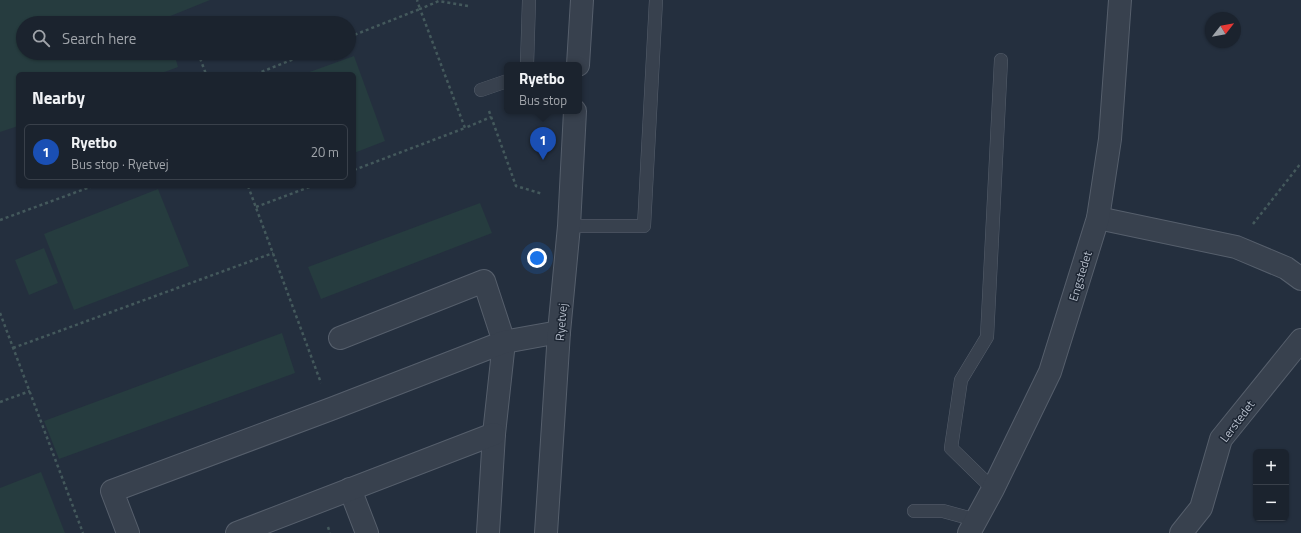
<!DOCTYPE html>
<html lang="en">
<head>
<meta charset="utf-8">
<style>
  :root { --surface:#1b232e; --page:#242b36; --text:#f1f3f6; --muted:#a0a4aa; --line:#39404a; --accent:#d93025 }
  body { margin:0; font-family:"Titillium Web",sans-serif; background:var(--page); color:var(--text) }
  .controls { position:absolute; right:12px; bottom:12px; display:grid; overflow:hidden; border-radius:6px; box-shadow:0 1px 3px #0004 }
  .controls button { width:36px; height:36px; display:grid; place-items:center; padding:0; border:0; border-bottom:1px solid var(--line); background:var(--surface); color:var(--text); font:20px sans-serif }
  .compass { position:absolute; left:1205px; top:12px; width:36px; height:36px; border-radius:50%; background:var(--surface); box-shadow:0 1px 3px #0004; rotate:59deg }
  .you { position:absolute; left:537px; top:258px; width:14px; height:14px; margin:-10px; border:3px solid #fff; border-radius:50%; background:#1a73e8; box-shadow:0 0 0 6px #1a73e833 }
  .badge { display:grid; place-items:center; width:26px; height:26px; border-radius:50%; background:var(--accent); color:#fff; font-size:13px; font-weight:700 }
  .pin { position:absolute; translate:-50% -33px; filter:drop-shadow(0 1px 2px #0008) }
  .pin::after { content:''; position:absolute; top:21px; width:14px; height:12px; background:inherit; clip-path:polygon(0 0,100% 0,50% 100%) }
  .popup { position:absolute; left:504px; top:62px; width:78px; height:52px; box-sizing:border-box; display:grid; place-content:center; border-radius:6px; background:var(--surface); filter:drop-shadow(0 1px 3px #0005); font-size:13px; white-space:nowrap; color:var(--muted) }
  .popup b { font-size:15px; color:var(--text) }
  .popup::after { content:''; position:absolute; left:50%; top:100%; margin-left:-8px; border:8px solid transparent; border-top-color:var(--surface) }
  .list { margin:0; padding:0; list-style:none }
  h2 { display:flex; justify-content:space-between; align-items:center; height:52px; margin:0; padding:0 16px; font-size:17px }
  h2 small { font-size:13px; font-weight:400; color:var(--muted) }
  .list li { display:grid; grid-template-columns:26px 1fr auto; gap:12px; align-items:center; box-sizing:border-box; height:56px; margin:0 8px 8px; padding:0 8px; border:1px solid var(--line); border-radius:6px }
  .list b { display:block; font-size:15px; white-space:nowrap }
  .list p { margin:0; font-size:13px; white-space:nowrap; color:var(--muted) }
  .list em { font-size:13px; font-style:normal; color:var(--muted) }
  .icon { flex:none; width:22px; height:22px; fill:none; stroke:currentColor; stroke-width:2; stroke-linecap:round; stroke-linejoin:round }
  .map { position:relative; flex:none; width:1301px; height:533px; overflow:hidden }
  .search { position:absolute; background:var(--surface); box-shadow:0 1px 3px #0004; left:16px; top:16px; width:340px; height:44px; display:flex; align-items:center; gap:10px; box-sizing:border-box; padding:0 14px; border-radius:22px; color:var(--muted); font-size:15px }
  .panel { position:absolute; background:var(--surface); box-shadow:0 1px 3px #0004; left:16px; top:72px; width:340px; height:116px; border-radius:6px }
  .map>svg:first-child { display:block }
  .green { fill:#263c3f }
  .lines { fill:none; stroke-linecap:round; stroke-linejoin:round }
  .lane-casing { stroke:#565f6c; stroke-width:14 }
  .street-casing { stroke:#565f6c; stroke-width:24 }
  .path { stroke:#44595c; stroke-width:2.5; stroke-dasharray:3 3; stroke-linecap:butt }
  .lane { stroke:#38414e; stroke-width:13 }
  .street { stroke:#38414e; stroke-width:22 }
  .labels { text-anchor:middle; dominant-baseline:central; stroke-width:3; stroke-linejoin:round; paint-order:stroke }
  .street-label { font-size:12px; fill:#b4bcc9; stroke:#1d2633 }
</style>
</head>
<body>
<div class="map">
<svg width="1301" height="533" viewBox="0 0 1301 533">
  <rect width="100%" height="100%" fill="#242f3e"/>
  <g class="green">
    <polygon points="0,0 210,0 163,19 164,23 23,23 23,53 174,53 178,67 159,74 18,74 18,126 0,132"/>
    <polygon points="354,56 385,141 354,153 354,74 304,74"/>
    <polygon points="158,189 189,266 74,310 44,234"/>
    <polygon points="480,203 492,233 321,299 308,267"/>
    <polygon points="44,248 58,283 29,295 15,260"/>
    <polygon points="282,333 295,373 59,459 44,421"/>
    <polygon points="41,472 65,533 0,533 0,488"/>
  </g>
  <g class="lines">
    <defs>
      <g id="lane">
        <polyline points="527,65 529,0"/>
        <polyline points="481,90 507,81"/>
        <polyline points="569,226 644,226 656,0"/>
        <polyline points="993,489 951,448 961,380 987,337 1001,60"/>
        <polyline points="914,511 943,511 976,520"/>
      </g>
      <g id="street">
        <polyline points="578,65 582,0"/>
        <polyline points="1098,218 1236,247 1286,268 1301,279"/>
        <polyline points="340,338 484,281 504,342 494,434 488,533"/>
        <polyline points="350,489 367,533"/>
        <polyline points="128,533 112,491 331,409 504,342 559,332"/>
        <polyline points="237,533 494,434"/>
        <polyline points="546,533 559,332 569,226 575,111"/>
        <polyline points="969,533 993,489 1050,372 1098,218 1110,139 1120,0"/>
        <polyline points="1181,533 1201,508 1221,439 1301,340"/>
      </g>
    </defs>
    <use href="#lane" class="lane-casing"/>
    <use href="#street" class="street-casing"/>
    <g class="path">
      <polyline points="468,6 439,1 420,9 465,128 491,117"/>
      <polyline points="349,37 420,9 417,0"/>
      <polyline points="198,53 206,74"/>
      <polyline points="256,74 309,53"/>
      <polyline points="489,111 516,186 543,194"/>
      <polyline points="354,170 465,128"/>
      <polyline points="248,186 321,383"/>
      <polyline points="256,207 312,186"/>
      <polyline points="0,220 93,186"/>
      <polyline points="1253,224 1301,163"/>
      <polyline points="0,313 83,533"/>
      <polyline points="13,348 273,253"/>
      <polyline points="0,402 30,391"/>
      <polyline points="328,527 330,533"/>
    </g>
    <use href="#lane" class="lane"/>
    <use href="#street" class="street"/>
  </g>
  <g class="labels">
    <g class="street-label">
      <text transform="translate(1080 276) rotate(-73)">Engstedet</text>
      <text transform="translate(561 322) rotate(-85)">Ryetvej</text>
      <text transform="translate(1237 421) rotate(-53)">Lerstedet</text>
    </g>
  </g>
</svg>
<div class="controls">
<button>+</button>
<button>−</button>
</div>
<svg class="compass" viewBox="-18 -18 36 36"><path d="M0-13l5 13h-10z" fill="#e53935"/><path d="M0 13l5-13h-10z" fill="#a0a4aa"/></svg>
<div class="you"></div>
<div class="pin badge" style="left:543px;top:160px;background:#1a4fb4">1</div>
<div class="popup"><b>Ryetbo</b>Bus stop</div>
<div class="search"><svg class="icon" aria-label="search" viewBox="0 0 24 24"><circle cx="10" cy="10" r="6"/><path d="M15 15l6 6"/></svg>Search here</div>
<section class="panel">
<h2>Nearby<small></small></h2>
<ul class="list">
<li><span class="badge" style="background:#1a4fb4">1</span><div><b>Ryetbo</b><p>Bus stop · Ryetvej</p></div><em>20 m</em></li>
</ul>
</section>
</div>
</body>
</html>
